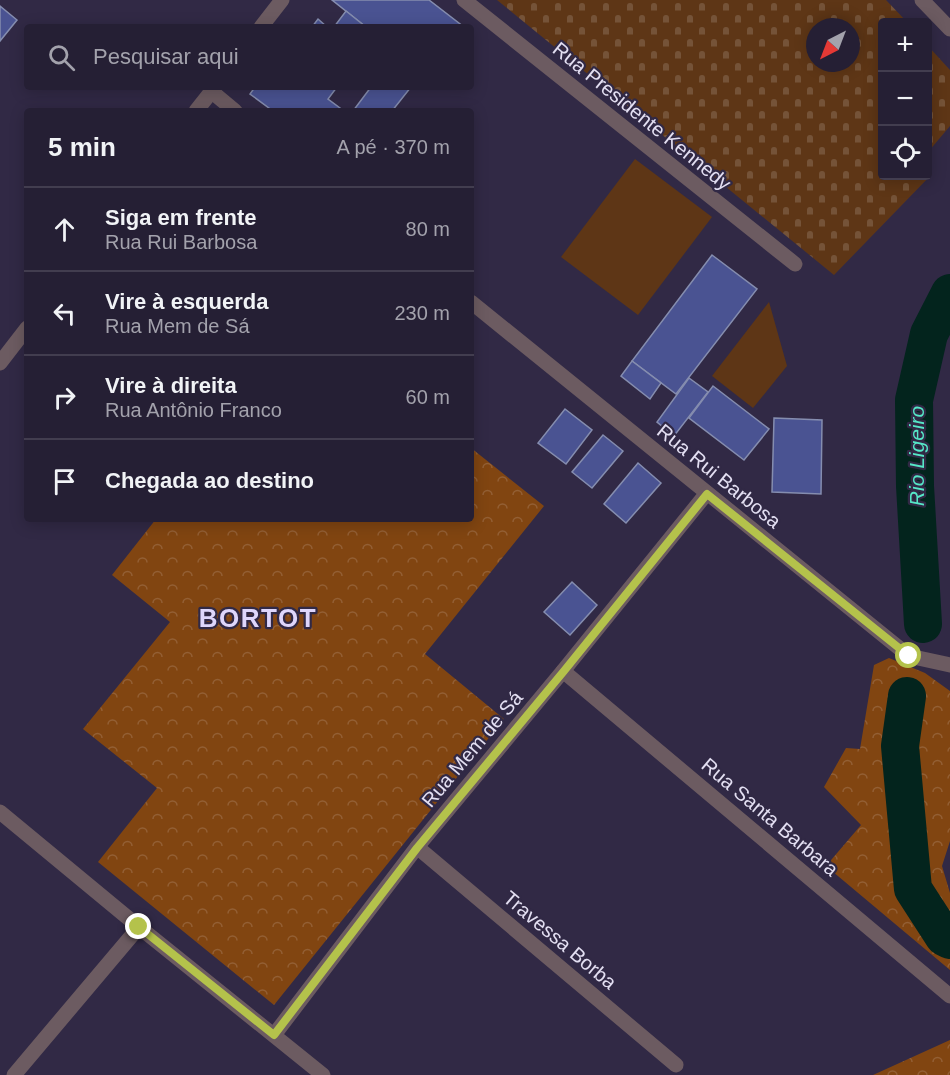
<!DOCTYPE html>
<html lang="pt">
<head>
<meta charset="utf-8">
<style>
  :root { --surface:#251f34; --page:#312c40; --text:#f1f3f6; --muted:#a3a2ac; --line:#423d4f }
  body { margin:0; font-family:Helvetica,sans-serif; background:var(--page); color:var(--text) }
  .controls { position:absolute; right:18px; top:18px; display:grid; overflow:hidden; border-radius:6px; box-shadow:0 3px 15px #0003 }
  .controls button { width:54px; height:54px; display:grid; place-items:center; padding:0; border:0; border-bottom:2px solid var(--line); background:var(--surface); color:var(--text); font:30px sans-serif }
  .compass { position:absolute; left:806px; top:18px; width:54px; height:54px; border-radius:50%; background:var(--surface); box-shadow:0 3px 15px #0003; rotate:222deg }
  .stop { position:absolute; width:18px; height:18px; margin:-14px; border:4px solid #b4c24b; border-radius:50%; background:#fff }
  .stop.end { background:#b4c24b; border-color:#fff; box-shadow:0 2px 6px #0008 }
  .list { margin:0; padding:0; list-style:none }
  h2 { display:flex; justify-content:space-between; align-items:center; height:78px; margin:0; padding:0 24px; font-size:26px }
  h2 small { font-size:20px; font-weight:400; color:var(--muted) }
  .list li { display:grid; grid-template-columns:39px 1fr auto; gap:18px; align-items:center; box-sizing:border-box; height:84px; padding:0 24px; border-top:2px solid var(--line) }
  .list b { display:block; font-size:22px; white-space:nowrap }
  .list p { margin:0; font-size:20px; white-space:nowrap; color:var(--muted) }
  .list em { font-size:20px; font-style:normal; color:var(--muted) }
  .icon { flex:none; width:33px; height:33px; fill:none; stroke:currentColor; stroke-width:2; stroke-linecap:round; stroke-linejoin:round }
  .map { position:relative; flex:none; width:950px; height:1075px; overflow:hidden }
  .search { position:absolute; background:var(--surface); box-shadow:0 3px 15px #0003; left:24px; top:24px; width:450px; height:66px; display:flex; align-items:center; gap:15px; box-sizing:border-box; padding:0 21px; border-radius:6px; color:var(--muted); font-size:22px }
  .panel { position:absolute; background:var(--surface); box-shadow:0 3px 15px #0003; left:24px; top:108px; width:450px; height:414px; border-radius:6px }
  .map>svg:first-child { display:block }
  .forest { fill:url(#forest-crowns) }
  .cemetery { fill:url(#cemetery-stones); fill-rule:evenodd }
  .park { fill:#5e3616 }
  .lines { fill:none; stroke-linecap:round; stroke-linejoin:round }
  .river { stroke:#03241d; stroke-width:38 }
  .building { fill:#4a5392; stroke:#858daf; stroke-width:1.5 }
  .minor { stroke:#6c5b61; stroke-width:15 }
  .tertiary { stroke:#6c5b61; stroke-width:15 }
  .route { stroke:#b4c24b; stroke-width:8 }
  .labels { text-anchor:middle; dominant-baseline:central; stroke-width:4.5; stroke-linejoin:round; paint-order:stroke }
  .street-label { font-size:20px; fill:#e3dff2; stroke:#312945 }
  .water-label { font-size:21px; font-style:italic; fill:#55e7c7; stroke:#312945 }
  .district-label { font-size:26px; font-weight:bold; letter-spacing:1.5px; fill:#ded6fb; stroke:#312945 }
</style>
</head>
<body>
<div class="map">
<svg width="950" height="1075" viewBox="0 0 950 1075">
  <defs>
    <pattern id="forest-crowns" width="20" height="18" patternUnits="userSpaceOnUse" patternTransform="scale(1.5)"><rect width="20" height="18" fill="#814511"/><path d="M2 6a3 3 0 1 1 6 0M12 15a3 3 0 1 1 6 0" fill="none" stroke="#935f34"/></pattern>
    <pattern id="cemetery-stones" width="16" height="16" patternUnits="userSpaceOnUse" patternTransform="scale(1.5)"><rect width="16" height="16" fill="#5e3616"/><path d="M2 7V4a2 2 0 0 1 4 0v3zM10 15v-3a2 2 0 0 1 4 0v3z" fill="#755338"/></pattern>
  </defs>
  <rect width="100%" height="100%" fill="#312945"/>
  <g class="forest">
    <polygon points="471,448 544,506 425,654 504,719 274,1005 98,862 157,788 83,729 170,622 112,575 156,519 471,519"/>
    <polygon points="889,658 925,673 950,691 950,841 942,866 950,893 950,970 826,866 861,825 824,787 846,748 860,749 874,665"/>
    <polygon points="950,1040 950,1075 873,1075"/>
  </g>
  <g class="cemetery">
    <path d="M497,0h389l21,22h-25v154h46v-7l4,5 -98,101zM815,27h36v36h-36z"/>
    <polygon points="928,46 950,70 950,126 928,152"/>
  </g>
  <g class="park">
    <polygon points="635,159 712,217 638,315 561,257"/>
    <polygon points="769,302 787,366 753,408 712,376"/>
  </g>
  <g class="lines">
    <g class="river">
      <polyline points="923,624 915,486 914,400 929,334 950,293"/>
      <polyline points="907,696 900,746 913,889 944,937 950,940"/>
    </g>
  </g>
  <g class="building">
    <polygon points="332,0 429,0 464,27 366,27"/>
    <polygon points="0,6 17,20 0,41"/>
    <polygon points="346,11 366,27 334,27"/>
    <polygon points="318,19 327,27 312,27"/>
    <polygon points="255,87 337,87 328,99 344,111 273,111 250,94"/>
    <polygon points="371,87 411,87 392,111 353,111"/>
    <polygon points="712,255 757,289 676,394 632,361"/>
    <polygon points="632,361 661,383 650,399 621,376"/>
    <polygon points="689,378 708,392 674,436 657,422"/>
    <polygon points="713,386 769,429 744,460 689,418"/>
    <polygon points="565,409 592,430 566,464 538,443"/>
    <polygon points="774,418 822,420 821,494 772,492"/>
    <polygon points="603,435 623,451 592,488 572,472"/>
    <polygon points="638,463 661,483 626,523 604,504"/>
    <polygon points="572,582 597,605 570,635 544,612"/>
  </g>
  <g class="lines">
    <g class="minor">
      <polyline points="464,0 795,264"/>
      <polyline points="261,27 282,0"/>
      <polyline points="211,91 235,111"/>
      <polyline points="196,111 215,87"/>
      <polyline points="471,302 909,656 950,665"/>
      <polyline points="0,363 27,328"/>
      <polyline points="563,671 950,996"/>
      <polyline points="0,812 139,927 323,1075"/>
      <polyline points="417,847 676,1065"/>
      <polyline points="274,1035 417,847 563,671 707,493"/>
      <polyline points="14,1075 139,927"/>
    </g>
    <polyline class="tertiary" points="922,0 950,29"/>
  </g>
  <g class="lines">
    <polyline class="route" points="139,927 274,1035 417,848 564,671 707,494 909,656"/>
  </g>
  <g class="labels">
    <g class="street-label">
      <text transform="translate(642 116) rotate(39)">Rua Presidente Kennedy</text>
      <text transform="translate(719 476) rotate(39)">Rua Rui Barbosa</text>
      <text transform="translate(472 749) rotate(-50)">Rua Mem de Sá</text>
      <text transform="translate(770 817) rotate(40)">Rua Santa Barbara</text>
      <text transform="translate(560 940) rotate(40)">Travessa Borba</text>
    </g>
    <g class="water-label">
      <text transform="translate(916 456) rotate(-90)">Rio Ligeiro</text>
    </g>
    <g class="district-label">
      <text x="258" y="618">BORTOT</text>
    </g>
  </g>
</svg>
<div class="controls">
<button>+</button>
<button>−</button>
<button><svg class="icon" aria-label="locate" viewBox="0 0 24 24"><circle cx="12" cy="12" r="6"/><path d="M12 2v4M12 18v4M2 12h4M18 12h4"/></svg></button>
</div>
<svg class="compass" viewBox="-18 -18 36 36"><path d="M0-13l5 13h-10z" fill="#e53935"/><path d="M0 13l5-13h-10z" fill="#a3a2ac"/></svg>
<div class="stop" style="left:909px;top:656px"></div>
<div class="stop end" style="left:139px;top:927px"></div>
<div class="search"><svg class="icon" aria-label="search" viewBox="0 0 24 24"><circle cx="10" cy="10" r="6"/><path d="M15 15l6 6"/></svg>Pesquisar aqui</div>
<section class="panel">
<h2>5 min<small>A pé · 370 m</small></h2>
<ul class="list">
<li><svg class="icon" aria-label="ahead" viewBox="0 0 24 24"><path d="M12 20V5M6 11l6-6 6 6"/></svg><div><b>Siga em frente</b><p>Rua Rui Barbosa</p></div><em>80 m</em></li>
<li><svg class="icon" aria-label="left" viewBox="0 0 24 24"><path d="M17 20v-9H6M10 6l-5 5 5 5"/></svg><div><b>Vire à esquerda</b><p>Rua Mem de Sá</p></div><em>230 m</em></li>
<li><svg class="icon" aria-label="right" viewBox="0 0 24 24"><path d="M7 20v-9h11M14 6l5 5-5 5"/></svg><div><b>Vire à direita</b><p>Rua Antônio Franco</p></div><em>60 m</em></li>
<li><svg class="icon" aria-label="arrive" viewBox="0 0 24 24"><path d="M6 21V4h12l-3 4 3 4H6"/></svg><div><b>Chegada ao destino</b></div></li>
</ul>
</section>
</div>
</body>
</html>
